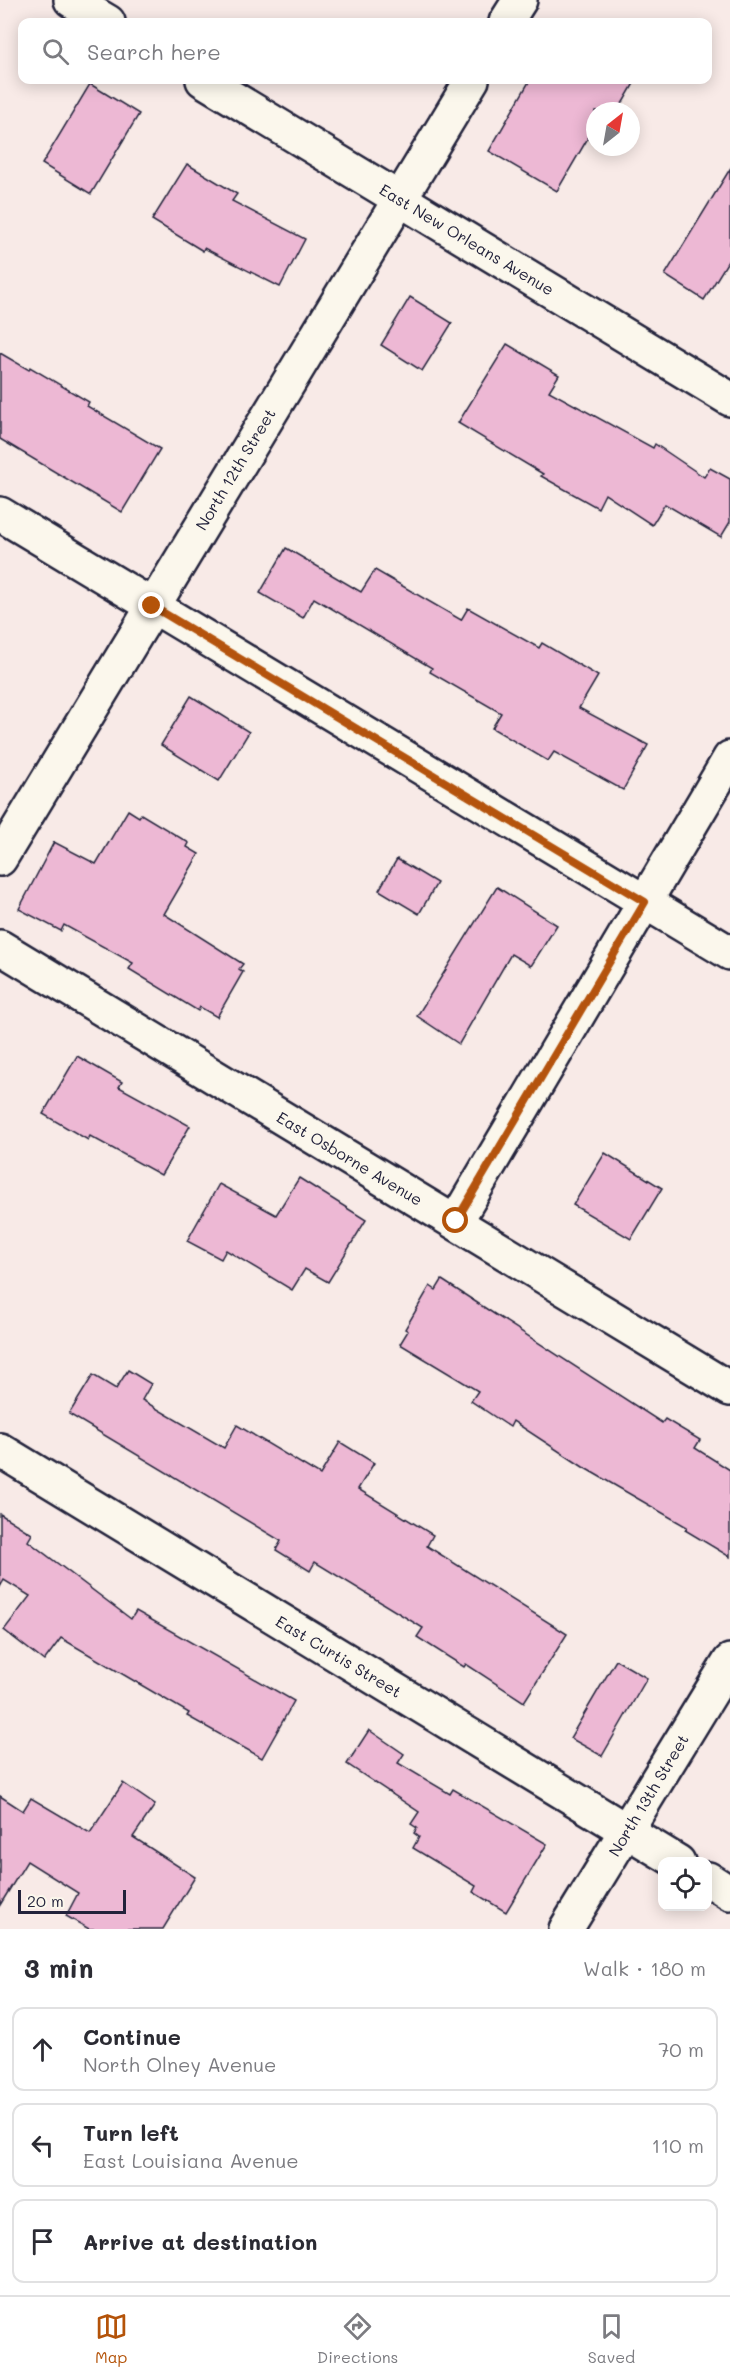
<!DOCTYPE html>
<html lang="en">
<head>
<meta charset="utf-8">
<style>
  :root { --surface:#fff; --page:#f2f2f3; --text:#2b2b33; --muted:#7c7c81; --line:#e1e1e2; --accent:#b45309 }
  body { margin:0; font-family:Mali,sans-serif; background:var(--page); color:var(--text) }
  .controls { position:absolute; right:18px; bottom:18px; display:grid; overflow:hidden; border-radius:12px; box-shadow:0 3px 15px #0003 }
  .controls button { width:54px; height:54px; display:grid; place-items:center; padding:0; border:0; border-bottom:2px solid var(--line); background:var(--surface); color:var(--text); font:30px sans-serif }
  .compass { position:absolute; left:586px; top:102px; width:54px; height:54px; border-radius:50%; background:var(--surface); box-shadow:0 3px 15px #0003; rotate:31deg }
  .scale { position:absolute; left:18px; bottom:15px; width:108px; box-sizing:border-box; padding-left:6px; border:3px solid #22223b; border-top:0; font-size:16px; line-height:21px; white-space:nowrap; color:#22223b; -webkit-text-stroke:4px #fbf7ec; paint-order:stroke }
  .stop { position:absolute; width:18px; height:18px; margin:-14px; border:4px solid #b45309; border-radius:50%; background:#fff }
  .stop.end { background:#b45309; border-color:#fff; box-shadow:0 2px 6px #0008 }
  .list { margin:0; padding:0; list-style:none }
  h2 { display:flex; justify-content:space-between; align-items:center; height:78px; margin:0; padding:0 24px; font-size:26px }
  h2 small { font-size:20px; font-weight:400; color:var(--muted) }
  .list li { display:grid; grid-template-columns:39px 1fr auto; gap:18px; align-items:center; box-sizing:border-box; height:84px; margin:0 12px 12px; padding:0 12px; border:2px solid var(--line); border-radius:12px }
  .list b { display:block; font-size:22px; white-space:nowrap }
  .list p { margin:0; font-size:20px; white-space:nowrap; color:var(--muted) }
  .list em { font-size:20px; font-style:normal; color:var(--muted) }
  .icon { flex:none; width:33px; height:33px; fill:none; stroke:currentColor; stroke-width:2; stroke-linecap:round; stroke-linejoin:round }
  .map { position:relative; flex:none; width:730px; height:1929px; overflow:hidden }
  .search { position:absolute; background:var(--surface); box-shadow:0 3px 15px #0003; left:18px; right:18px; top:18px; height:66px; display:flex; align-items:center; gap:15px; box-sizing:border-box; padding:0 21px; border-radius:12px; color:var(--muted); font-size:22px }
  .sheet { height:366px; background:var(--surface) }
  nav { display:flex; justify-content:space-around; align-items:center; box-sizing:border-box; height:84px; border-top:2px solid var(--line); background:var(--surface); font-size:16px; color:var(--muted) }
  nav a { display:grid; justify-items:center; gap:3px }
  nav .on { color:var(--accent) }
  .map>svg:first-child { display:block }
  .building { fill:#edb8d4; stroke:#22223b; stroke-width:1.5 }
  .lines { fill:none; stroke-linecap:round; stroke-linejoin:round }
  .minor-casing { stroke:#22223b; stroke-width:38 }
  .minor { stroke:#fbf7ec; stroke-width:33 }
  .route { stroke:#b45309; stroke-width:8 }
  .labels { text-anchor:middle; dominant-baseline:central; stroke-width:4.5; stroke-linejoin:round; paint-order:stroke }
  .street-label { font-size:16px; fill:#22223b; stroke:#fbf7ec }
</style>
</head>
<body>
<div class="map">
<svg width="730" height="1929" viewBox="0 0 730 1929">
  <rect width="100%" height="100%" fill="#f8eae7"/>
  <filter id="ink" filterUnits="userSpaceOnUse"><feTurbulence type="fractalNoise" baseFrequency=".0167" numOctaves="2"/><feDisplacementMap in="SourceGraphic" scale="12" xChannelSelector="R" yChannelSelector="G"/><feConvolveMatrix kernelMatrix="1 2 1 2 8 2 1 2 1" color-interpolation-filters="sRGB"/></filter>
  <g filter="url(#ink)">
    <g class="building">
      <polygon points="530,80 636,80 618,111 595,111 595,126 557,191 489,151"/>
      <polygon points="90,84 139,114 91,194 42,164"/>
      <polygon points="187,164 237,194 232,201 305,239 280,287 204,248 203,251 152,220"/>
      <polygon points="730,169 730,258 704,300 665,275"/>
      <polygon points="410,297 452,323 422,371 381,345"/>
      <polygon points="507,344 559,375 549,391 653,448 655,444 704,477 710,468 730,479 730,522 721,537 665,504 652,525 605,494 598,508 541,476 543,474 458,423"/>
      <polygon points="0,353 29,370 30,367 89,402 87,406 160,449 122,512 0,439"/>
      <polygon points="286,548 361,592 375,570 461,620 468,608 539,648 542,643 598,676 579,708 648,745 623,790 554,752 548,761 492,728 501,713 430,672 432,668 314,598 303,618 260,593"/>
      <polygon points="191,696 249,732 219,781 161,745"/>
      <polygon points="128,810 139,817 141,814 189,843 187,847 199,854 164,914 243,964 239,969 243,972 217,1017 200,1007 198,1011 129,969 133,963 64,925 61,931 19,909 54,842 96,864"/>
      <polygon points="397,859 437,883 419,914 379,890"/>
      <polygon points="497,887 557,925 531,966 511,954 459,1044 417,1016"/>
      <polygon points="77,1056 122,1082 119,1087 190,1126 161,1175 90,1136 88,1140 43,1114"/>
      <polygon points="605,1153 662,1188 631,1239 573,1205"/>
      <polygon points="299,1178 366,1220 328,1282 305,1269 292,1290 226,1250 221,1259 187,1241 219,1184 276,1215"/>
      <polygon points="442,1280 662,1423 665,1419 700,1440 695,1448 730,1470 730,1557 685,1530 687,1527 583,1467 513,1421 510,1427 471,1401 478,1391 400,1344 408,1331 405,1329 430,1286 436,1290"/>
      <polygon points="128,1370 151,1384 142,1400 224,1448 237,1425 320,1475 340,1442 374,1463 358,1489 433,1535 427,1546 567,1634 524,1702 466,1664 464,1667 417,1637 423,1628 315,1562 310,1571 276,1550 281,1541 69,1414 93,1375 116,1389"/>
      <polygon points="0,1514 32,1534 28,1541 131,1619 136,1611 294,1701 262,1758 187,1716 189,1713 61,1638 44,1661 4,1630 30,1596 4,1580 0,1587"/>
      <polygon points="616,1660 647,1678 602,1756 570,1738"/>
      <polygon points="369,1730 404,1754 398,1763 450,1794 453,1789 547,1844 506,1912 473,1892 476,1886 413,1848 419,1837 414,1833 417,1828 411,1824 419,1812 347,1764"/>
      <polygon points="123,1783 155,1805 133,1837 195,1877 163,1929 89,1929 66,1916 78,1893 27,1861 0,1905 0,1796 23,1811 31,1798 90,1833"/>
    </g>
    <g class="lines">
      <defs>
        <g id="minor">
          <polyline points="71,0 108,22"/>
          <polyline points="506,22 520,0"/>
          <polyline points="203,80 730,399"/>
          <polyline points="0,514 730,953"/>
          <polyline points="0,859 472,80"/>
          <polyline points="0,947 730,1389"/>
          <polyline points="456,1221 730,758"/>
          <polyline points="0,1450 678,1862"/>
          <polyline points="708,1879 730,1893"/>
          <polyline points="566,1929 730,1661"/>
        </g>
      </defs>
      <use href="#minor" class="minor-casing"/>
      <use href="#minor" class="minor"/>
    </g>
  </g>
  <g class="lines" filter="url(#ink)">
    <polyline class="route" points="152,606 645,902 456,1221"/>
  </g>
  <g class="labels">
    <g class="street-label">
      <text transform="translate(467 239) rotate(31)">East New Orleans Avenue</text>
      <text transform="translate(235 469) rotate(-59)">North 12th Street</text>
      <text transform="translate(350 1158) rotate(31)">East Osborne Avenue</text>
      <text transform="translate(339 1656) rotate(31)">East Curtis Street</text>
      <text transform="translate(648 1795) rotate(-59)">North 13th Street</text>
    </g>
  </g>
</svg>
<div class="controls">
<button><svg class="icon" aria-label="locate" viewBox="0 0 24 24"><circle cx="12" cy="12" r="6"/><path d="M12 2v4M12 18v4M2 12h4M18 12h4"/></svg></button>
</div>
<svg class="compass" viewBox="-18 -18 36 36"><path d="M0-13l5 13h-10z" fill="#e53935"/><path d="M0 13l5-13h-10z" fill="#7c7c81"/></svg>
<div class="scale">20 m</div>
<div class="stop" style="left:456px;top:1221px"></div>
<div class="stop end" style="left:152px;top:606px"></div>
<div class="search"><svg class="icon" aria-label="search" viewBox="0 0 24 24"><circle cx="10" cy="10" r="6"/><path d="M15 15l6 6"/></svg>Search here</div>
</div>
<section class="sheet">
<h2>3 min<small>Walk · 180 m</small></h2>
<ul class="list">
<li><svg class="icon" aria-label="ahead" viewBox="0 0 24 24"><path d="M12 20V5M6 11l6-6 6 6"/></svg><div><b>Continue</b><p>North Olney Avenue</p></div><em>70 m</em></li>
<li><svg class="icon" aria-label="left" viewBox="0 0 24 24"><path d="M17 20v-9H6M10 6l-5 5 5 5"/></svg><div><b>Turn left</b><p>East Louisiana Avenue</p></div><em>110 m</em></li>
<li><svg class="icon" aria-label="arrive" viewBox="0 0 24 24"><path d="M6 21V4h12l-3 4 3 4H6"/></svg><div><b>Arrive at destination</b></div></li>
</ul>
</section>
<nav>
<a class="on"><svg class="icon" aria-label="map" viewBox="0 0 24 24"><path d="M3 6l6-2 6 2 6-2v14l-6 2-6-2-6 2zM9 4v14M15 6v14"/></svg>Map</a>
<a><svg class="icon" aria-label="directions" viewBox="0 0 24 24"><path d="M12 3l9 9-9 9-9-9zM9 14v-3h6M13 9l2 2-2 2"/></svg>Directions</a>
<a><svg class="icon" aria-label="saved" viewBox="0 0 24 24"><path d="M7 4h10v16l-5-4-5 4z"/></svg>Saved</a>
</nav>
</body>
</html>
